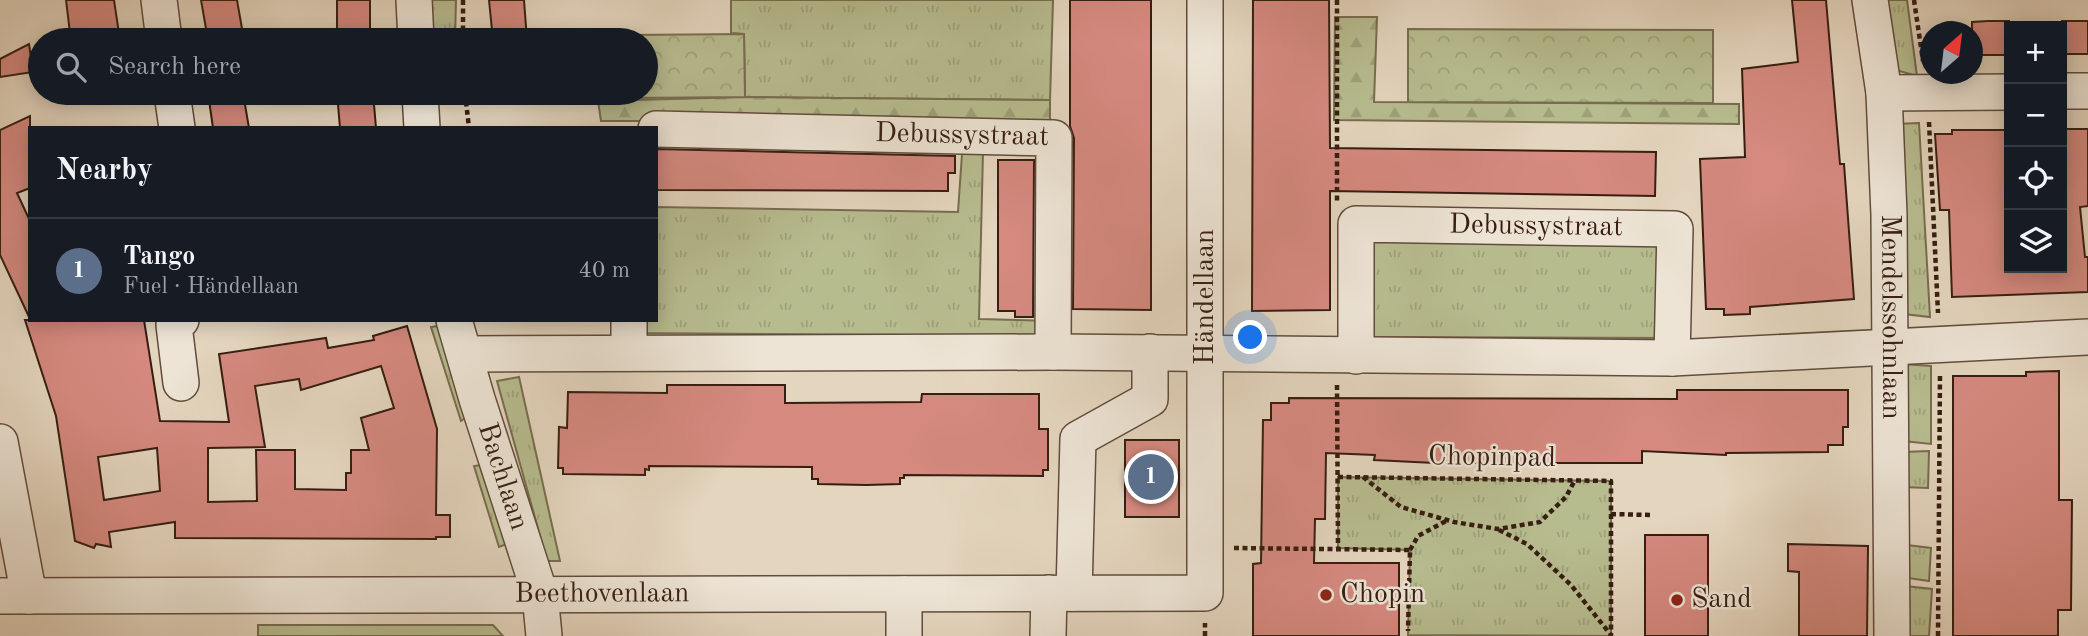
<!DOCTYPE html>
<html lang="en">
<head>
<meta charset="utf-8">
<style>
  :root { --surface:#171b24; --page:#242831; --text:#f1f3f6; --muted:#9ea1a6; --line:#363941; --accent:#db2777 }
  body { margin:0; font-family:"Old Standard TT",serif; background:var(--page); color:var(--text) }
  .controls { position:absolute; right:21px; top:21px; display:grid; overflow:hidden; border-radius:0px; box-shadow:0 4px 18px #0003 }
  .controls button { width:63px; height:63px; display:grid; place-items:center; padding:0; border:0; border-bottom:2px solid var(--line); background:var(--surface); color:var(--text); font:35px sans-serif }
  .compass { position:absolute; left:1920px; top:21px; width:63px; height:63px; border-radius:50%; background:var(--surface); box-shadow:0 4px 18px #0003; rotate:28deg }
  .you { position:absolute; left:1251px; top:338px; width:24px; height:24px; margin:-18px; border:5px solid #fff; border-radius:50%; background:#1a73e8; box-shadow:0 0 0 10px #1a73e833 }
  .badge { display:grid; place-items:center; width:46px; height:46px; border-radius:50%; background:var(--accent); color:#fff; font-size:23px; font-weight:700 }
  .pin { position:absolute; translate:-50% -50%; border:4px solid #fff; box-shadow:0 2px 7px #0006 }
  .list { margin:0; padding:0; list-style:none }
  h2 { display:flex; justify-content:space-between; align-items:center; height:91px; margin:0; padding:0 28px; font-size:30px }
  h2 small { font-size:23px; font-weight:400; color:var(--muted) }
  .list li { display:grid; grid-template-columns:46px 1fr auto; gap:21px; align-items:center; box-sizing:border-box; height:105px; padding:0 28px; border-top:2px solid var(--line) }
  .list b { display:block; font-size:26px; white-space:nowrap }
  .list p { margin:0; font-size:23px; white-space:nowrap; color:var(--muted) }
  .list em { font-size:23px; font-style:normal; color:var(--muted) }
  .icon { flex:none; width:38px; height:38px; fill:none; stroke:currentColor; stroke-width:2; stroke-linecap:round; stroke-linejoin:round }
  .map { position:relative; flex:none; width:2088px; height:636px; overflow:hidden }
  .search { position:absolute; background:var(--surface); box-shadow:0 4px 18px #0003; left:28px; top:28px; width:630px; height:77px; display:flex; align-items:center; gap:18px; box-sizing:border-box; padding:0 24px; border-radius:38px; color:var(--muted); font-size:26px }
  .panel { position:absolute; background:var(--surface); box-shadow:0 4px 18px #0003; left:28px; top:126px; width:630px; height:196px; border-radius:0px }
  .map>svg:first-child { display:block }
  .grass { fill:url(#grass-tufts); stroke:#776d50; stroke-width:2 }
  .forest { fill:url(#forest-firs); stroke:#776d50; stroke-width:2 }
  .park { fill:url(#park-crowns); stroke:#776d50; stroke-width:2 }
  .building { fill:#d5897f; stroke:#371e12; stroke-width:2; fill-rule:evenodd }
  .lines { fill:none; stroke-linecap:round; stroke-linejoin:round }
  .minor-casing { stroke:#624c3d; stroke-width:38 }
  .path { stroke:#371e12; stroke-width:4.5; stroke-dasharray:5 3.5; stroke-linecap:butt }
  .minor { stroke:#ede4d5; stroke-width:35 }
  .poi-dot { fill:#8f2418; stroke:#ede4d5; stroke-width:2.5 }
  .labels { text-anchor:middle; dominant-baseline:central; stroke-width:5; stroke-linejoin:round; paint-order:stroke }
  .street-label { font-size:28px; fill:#371e12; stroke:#ede4d5 }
  .poi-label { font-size:28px; fill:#371e12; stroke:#ede4d5; text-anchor:start }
</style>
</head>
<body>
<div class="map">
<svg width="2088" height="636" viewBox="0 0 2088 636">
  <defs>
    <pattern id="grass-tufts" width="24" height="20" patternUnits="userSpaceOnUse" patternTransform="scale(1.75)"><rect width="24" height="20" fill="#b7bc8f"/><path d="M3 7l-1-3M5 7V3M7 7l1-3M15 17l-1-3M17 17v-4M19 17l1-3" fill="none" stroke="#9ea17a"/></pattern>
    <pattern id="forest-firs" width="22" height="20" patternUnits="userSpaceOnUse" patternTransform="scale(1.75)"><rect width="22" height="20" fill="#b7bc8f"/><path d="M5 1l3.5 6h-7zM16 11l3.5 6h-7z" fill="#9ea17a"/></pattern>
    <pattern id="park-crowns" width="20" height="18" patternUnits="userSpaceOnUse" patternTransform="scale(1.75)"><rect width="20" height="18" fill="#b7bc8f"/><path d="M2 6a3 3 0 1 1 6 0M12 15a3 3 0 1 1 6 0" fill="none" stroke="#9ea17a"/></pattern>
  </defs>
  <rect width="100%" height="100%" fill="#e4d5be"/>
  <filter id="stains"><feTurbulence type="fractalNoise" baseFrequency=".00286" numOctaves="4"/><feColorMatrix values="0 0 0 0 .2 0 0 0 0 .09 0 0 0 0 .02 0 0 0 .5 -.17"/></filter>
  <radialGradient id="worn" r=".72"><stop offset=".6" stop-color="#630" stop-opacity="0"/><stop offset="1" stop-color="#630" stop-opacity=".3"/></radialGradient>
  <g class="grass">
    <polygon points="430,0 456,0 455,40 430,40"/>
    <polygon points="731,0 1053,0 1050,100 745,97 744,34 731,33"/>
    <polygon points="1885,0 1907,0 1917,76 1896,70"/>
    <polygon points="1919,123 1930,317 1904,314 1894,124"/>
    <polygon points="983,152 979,319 1053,321 1053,336 629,333 629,320 656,320 656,207 958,212 962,154"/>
    <polygon points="1356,224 1675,229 1677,338 1353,337"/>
    <polygon points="444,325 472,413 461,421 431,327"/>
    <polygon points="1902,364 1931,366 1931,444 1903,441"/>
    <polygon points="519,377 560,561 547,561 497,381"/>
    <polygon points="1929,451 1928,488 1902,487 1903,452"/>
    <polygon points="488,464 509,543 499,547 474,466"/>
    <polygon points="1338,477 1611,481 1611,636 1408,635 1410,550 1338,548"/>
    <polygon points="1907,545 1931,548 1929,581 1908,578"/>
    <polygon points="1905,586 1932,589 1929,636 1905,636"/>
    <polygon points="258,625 493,625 503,636 258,636"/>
  </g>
  <g class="forest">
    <polygon points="1335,17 1377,17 1374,102 1739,104 1739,124 1334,120"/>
    <polygon points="745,97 1050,100 1050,121 601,121 598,101"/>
  </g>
  <g class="park">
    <polygon points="1408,29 1713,30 1713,103 1408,102"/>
    <polygon points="744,34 745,97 629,98 629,93 646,93 646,40 628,40 628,35"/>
  </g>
  <g class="building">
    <polygon points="66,0 114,0 120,40 77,40 76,33 70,33"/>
    <polygon points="201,0 237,0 244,40 208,40"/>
    <rect x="337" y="0" width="33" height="40"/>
    <polygon points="489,0 524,0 527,40 493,40"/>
    <polygon points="1070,0 1151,0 1151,310 1073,309 1074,138 1070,126"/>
    <polygon points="1253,0 1329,0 1330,148 1656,152 1655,196 1330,191 1330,310 1252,311"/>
    <polygon points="1792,0 1826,0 1840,164 1844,164 1854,299 1750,307 1750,314 1724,315 1724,309 1706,309 1700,159 1745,157 1742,69 1798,62"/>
    <polygon points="1988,21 2009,21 2009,55 1972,55 1972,22"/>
    <rect x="2062" y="21" width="26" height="33"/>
    <polygon points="29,44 33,72 0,77 0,59"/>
    <polygon points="208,93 243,93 249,128 213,128"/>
    <polygon points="337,93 373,93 376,128 340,128"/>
    <polygon points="30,116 30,188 17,193 30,221 30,319 0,255 0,130"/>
    <polygon points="2062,129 2088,129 2088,206 2080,207 2085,257 2088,257 2088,292 1952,297 1949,210 1940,210 1935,134 1952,134 1952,130 2009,130 2009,268 2062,268 2062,185 2066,185 2064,163 2062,163"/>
    <polygon points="656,149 955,156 955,173 948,173 948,191 656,190"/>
    <polygon points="998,160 1034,160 1033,317 1015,317 1015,311 998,311"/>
    <path d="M25,320h119l16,101 69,1 -10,-68 107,-16 2,10 46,-8 -1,-4 34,-10 30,103 -1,86h14v22h-14v2l-261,-1v-16l-66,10 2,15 -15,-3 -2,4 -19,-7 -19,-125zM381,366l13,42 -33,10 8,32h-18v23h-5v17l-51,-1v-39h-39l1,51 -49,1v-54l57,-1 -10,-61 44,-7 2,11zM157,448l3,43 -56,9 -6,-43z"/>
    <polygon points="2059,371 2059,500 2072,500 2071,610 2058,610 2058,636 1953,636 1953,376 2026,376 2026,372"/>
    <polygon points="667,385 785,385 785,403 921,402 922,394 1039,394 1039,429 1048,429 1048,470 1043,470 1043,476 904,475 904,478 900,478 900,484 866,485 818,484 818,479 812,479 812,467 649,466 649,470 645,469 645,475 563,474 563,468 558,468 559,427 567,428 568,392 667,393"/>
    <polygon points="1677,390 1848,390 1848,427 1843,427 1843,445 1828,445 1828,452 1726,453 1726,455 1642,451 1642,463 1435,463 1374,460 1375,455 1326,453 1325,519 1315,519 1314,563 1399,563 1399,636 1253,636 1253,564 1261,563 1263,420 1271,420 1271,403 1289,403 1289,398 1677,399"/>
    <rect x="1125" y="440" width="54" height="77"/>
    <rect x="1645" y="535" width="63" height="101"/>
    <polygon points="1788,544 1868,546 1867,636 1799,636 1799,572 1788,571"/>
  </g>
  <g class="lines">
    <defs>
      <g id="minor">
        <polyline points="159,0 164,40"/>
        <polyline points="414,0 416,40"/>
        <path id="s1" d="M1870,0l14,93 5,122 3,421"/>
        <polyline points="2062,91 2088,91"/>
        <polyline points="172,93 177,128"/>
        <polyline points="420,93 422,128"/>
        <polyline points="1884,93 2009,92"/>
        <path id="s2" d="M656,129l398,9 -1,214"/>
        <path id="s3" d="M454,320l23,79 63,195 4,42"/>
        <polyline points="629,353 629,320"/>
        <polyline points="465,354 1053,352 1672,358 2088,337"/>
        <path id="s4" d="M1356,356v-132l319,5 -3,129"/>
        <polyline points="181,383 174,325 181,320"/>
        <polyline points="0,442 29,596"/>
        <polyline points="1074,593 1078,439 1150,399 1150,352"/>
        <polyline points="904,594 904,636"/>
        <path id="s5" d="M0,596l1205,-3v-593"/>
        <polyline points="1048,636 1049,593"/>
      </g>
    </defs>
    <use href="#minor" class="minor-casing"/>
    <g class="path">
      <polyline points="463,0 463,40"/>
      <polyline points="1337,0 1337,201"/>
      <polyline points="1914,0 1923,61"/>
      <polyline points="465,93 469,128"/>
      <polyline points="1929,122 1938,313"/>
      <polyline points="1337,385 1338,548"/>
      <polyline points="1338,477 1611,481 1611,636"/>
      <polyline points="1363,477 1401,507 1454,522 1498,529 1540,522 1566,497 1575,480"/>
      <polyline points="1611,514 1650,515"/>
      <polyline points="1499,530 1527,544 1571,585 1611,635"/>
      <polyline points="1234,548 1410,550 1408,631"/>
      <polyline points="1410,550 1418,536 1446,521"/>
      <polyline points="1205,636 1205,623"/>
      <polyline points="1938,636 1940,374"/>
    </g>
    <use href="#minor" class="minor"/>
  </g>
  <g class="poi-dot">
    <circle cx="1326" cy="595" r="7"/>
    <circle cx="1677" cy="600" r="7"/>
  </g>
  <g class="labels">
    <g class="street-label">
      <text stroke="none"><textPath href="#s2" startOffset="306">Debussystraat</textPath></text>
      <text stroke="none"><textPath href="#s4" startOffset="312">Debussystraat</textPath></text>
      <text transform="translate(1206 297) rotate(-90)">Händellaan</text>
      <text stroke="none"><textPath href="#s1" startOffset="318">Mendelssohnlaan</textPath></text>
      <text transform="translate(1492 458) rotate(1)">Chopinpad</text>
      <text stroke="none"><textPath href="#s3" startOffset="164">Bachlaan</textPath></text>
      <text stroke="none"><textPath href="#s5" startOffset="602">Beethovenlaan</textPath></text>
    </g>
    <g class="poi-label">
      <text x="1340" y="595">Chopin</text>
      <text x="1691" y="600">Sand</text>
    </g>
  </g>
  <rect width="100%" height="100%" filter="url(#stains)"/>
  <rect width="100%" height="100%" fill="url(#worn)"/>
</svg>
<div class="controls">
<button>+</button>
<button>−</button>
<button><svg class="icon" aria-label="locate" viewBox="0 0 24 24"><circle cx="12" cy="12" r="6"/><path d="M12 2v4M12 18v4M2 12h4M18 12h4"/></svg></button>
<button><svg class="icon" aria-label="layers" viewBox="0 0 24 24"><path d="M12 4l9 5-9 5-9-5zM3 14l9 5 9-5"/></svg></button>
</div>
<svg class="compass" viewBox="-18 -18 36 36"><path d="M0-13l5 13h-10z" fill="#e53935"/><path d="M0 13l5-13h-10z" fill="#9ea1a6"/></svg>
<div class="you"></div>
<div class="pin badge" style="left:1151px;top:477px;background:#5c6f8a">1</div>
<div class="search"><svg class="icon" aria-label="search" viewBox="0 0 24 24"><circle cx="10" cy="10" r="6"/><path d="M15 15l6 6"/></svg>Search here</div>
<section class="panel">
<h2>Nearby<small></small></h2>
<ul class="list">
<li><span class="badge" style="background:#5c6f8a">1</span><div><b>Tango</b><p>Fuel · Händellaan</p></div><em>40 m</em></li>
</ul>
</section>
</div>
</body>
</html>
